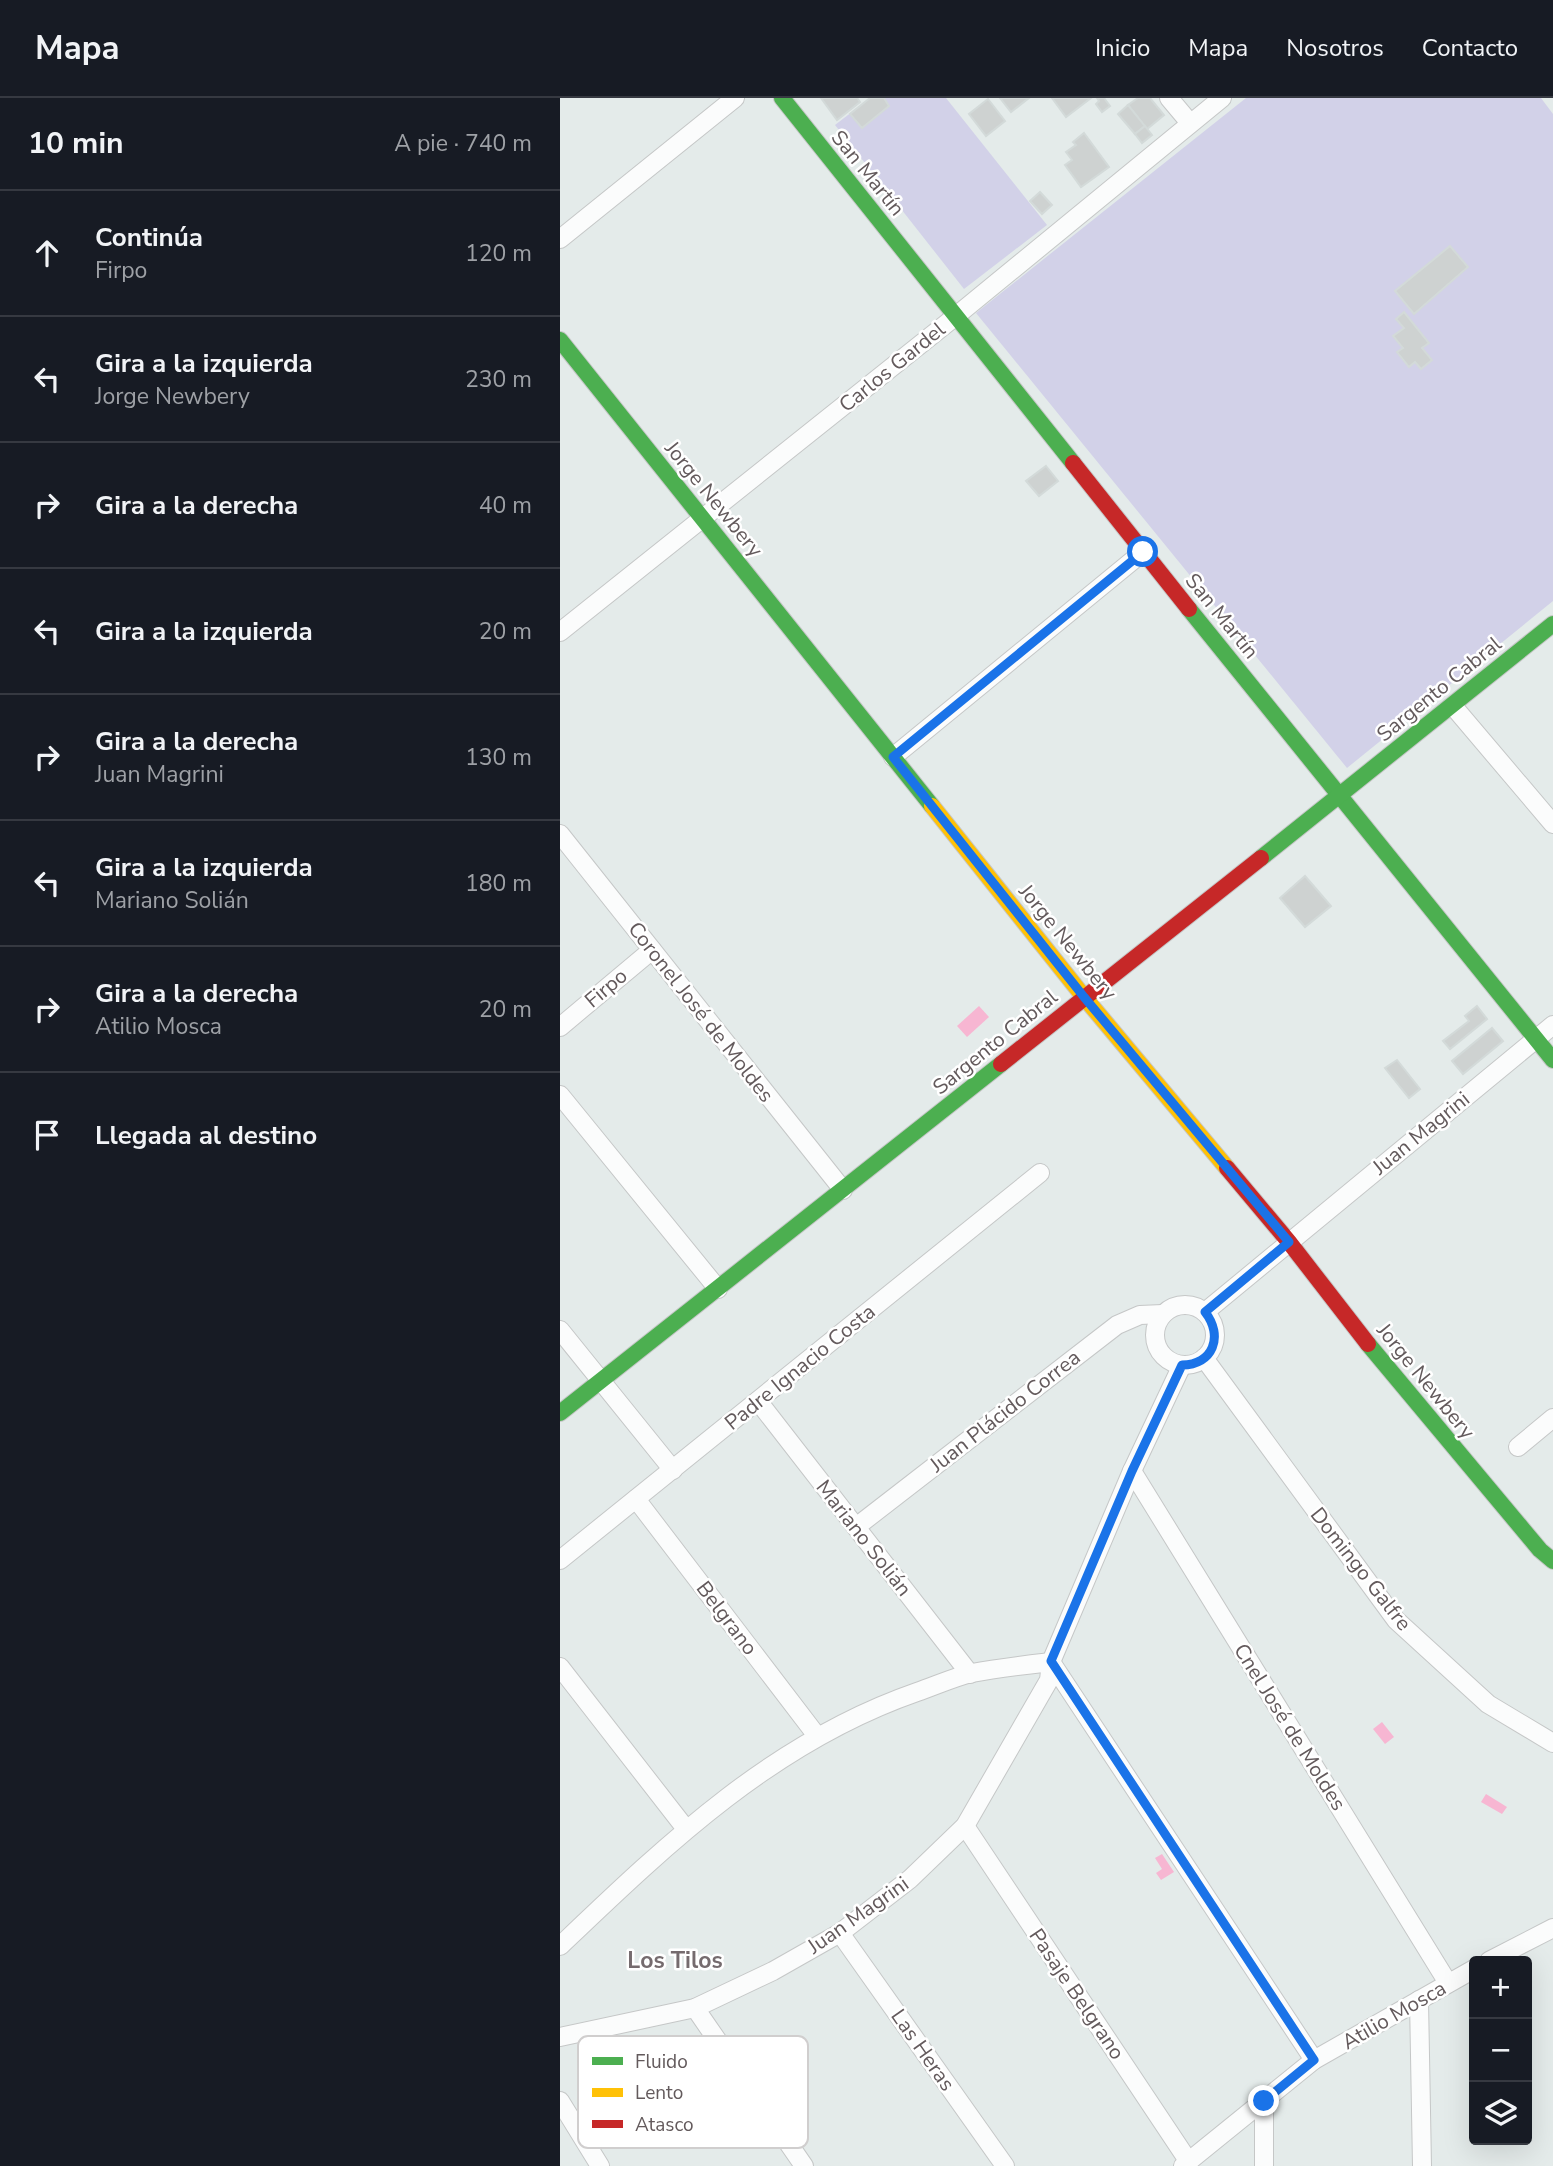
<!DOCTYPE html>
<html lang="es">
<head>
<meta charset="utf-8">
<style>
  :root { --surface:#171b24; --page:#20242c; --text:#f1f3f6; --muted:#9ea1a6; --line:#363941 }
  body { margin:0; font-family:"Nunito Sans",sans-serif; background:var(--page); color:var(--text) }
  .controls { position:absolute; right:21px; bottom:21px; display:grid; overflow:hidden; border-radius:7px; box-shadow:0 7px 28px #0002 }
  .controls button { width:63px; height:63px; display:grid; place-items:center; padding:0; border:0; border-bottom:2px solid var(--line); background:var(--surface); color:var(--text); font:35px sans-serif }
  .stop { position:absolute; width:21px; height:21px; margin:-16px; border:5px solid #1a73e8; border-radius:50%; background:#fff }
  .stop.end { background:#1a73e8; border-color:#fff; box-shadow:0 2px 7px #0008 }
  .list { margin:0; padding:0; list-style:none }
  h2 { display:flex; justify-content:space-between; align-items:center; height:91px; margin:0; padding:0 28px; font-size:30px }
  h2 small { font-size:23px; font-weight:400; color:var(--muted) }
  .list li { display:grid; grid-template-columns:46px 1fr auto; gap:21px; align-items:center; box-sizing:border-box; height:126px; padding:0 28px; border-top:2px solid var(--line) }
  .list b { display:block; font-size:26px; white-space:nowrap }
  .list p { margin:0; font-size:23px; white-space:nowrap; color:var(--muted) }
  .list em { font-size:23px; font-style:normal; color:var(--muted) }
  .icon { flex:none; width:38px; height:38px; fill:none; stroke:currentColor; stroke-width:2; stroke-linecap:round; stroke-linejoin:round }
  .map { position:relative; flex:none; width:993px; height:2068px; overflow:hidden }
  header { display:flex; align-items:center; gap:42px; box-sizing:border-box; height:98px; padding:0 35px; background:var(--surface); border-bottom:2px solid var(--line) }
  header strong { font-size:33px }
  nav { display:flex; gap:38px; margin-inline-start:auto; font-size:24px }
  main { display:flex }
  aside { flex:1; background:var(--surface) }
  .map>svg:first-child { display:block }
  .green { fill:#d2d1e8 }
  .water { fill:#f7b6d2 }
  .building { fill:#ced2d1; stroke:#d3dad9; stroke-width:2 }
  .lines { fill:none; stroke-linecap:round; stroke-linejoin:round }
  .street-casing { stroke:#c5c7c7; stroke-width:20 }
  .fast-casing { stroke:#c6c7c7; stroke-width:18 }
  .slow-casing { stroke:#c6c7c7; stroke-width:18 }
  .jam-casing { stroke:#c6c7c7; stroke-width:18 }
  .street { stroke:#fbfcfc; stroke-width:18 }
  .fast { stroke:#4caf50; stroke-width:16 }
  .slow { stroke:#ffc107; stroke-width:16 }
  .jam { stroke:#c62828; stroke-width:16 }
  .route { stroke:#1a73e8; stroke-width:9 }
  .labels { text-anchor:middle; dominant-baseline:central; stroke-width:5; stroke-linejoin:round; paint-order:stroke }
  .street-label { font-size:21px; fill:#635a5c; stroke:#fff }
  .neighbourhood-label { font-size:23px; font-weight:bold; fill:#756b6e; stroke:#fff }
  .key { fill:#fff; stroke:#d0cece; stroke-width:2 }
  .key-label { font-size:19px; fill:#635a5c }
</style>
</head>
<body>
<header>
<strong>Mapa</strong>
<nav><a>Inicio</a><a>Mapa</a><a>Nosotros</a><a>Contacto</a></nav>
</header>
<main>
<aside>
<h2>10 min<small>A pie · 740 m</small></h2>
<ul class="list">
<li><svg class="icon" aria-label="ahead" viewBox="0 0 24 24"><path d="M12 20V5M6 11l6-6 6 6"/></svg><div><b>Continúa</b><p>Firpo</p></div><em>120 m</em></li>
<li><svg class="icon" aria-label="left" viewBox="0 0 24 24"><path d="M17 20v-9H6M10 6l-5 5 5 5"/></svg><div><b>Gira a la izquierda</b><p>Jorge Newbery</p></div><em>230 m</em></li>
<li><svg class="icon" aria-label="right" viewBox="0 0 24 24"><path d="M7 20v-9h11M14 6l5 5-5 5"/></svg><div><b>Gira a la derecha</b></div><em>40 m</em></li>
<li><svg class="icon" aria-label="left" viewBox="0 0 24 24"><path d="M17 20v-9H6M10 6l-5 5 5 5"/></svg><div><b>Gira a la izquierda</b></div><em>20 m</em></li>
<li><svg class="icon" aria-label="right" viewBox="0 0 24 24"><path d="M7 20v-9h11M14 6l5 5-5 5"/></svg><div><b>Gira a la derecha</b><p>Juan Magrini</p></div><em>130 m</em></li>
<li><svg class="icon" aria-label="left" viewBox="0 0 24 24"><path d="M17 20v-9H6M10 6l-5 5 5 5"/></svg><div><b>Gira a la izquierda</b><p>Mariano Solián</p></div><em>180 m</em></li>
<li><svg class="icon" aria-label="right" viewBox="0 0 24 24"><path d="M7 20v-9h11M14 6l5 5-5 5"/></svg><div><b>Gira a la derecha</b><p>Atilio Mosca</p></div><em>20 m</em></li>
<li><svg class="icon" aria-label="arrive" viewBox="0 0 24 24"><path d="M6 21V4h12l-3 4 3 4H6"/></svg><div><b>Llegada al destino</b></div></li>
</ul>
</aside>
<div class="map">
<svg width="993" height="2068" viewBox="0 0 993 2068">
  <rect width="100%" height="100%" fill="#e4ebea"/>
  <g class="green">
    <polygon points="310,0 386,0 487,127 404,191 275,27"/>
    <polygon points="686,0 981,0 993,16 993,503 787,670 416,215"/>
  </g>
  <g class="water">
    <polygon points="419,908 429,919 407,939 397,928"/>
    <polygon points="822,1624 834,1639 825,1646 813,1631"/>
    <polygon points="926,1696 947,1709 942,1716 921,1704"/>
    <polygon points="602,1756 614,1774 601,1782 596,1775 602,1771 595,1760"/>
  </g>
  <g class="building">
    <polygon points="261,0 297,0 300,4 277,22"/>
    <polygon points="310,0 324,0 329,8 302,30 290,16"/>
    <polygon points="440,0 469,0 451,14"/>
    <polygon points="492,0 531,0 506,19"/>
    <polygon points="537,0 544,0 550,8 542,14 536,6 539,3"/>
    <polygon points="578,0 590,0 604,17 587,31 568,7"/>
    <polygon points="428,1 445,23 426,38 409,16"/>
    <polygon points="568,7 585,28 575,36 558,16"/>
    <polygon points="585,28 592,37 582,45 575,36"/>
    <polygon points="524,35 549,69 521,89 505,67 512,62 506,54 516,47 513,44"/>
    <polygon points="480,94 492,107 482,116 470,103"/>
    <polygon points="890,148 908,169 854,216 835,193"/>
    <polygon points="844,214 869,245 862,250 872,262 861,271 855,264 849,269 837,254 843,250 833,238 844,230 836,221"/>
    <polygon points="486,368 498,383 479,398 466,383"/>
    <polygon points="745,778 771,808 745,829 720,800"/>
    <polygon points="917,908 927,921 890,951 883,943 909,923 905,918"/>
    <polygon points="932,930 943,943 903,976 892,963"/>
    <polygon points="837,962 860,991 849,1000 825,970"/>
  </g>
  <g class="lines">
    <defs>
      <g id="street">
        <polyline points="609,0 630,25"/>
        <polyline points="0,141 175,0"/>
        <polyline points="0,534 396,218 662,0"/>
        <polyline points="893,608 993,726"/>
        <polyline points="333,659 583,454"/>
        <polyline points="0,736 283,1092"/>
        <polyline points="0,929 92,852"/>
        <polyline points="0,997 158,1191"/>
        <circle cx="625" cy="1237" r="30"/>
        <polyline points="645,1214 993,927"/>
        <polyline points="0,1232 113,1372"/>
        <polyline points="644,1260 836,1522 928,1606 993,1645"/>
        <polyline points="198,1303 410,1576"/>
        <polyline points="958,1349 993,1320"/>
        <polyline points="572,1373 888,1885"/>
        <polyline points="76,1401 257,1638"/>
        <polyline points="296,1429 557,1227 580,1217 603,1216"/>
        <polyline points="0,1462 480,1075"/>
        <polyline points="0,1569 126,1731"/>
        <polyline points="405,1728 629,2064"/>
        <polyline points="280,1835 445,2068"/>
        <path d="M0,1848c108,-103 213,-204 357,-254 18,-6 37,-15 55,-19 26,-5 53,-8 79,-11l263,398"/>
        <polyline points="929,1863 993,1830"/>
        <polyline points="859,1902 862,2068"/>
        <polyline points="135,1910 244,2068"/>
        <polyline points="0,1939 135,1910 213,1873 280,1835 350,1781 405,1728 489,1582 491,1564 572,1373 622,1267"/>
        <polyline points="0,2003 40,2068"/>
        <polyline points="704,2003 704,2068"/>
        <polyline points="623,2068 754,1962 914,1871"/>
      </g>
      <g id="fast">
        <polyline points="222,0 513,365"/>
        <polyline points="0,242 372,708"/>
        <polyline points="629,511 993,962"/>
        <polyline points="701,760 993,526"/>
        <polyline points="808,1246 980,1452 993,1463"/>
        <polyline points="0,1315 441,966"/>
      </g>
      <polyline id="slow" points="372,708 524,899 667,1070"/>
      <g id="jam">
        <polyline points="513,365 629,511"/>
        <polyline points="441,966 701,760"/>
        <polyline points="667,1070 729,1144 808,1246"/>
      </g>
    </defs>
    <use href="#street" class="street-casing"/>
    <use href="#fast" class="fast-casing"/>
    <use href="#slow" class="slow-casing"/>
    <use href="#jam" class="jam-casing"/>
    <use href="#street" class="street"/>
    <use href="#fast" class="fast"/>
    <use href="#slow" class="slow"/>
    <use href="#jam" class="jam"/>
  </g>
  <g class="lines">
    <path class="route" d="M583,454l-250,205 191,240 205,245 -84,70c19,24 8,53 -23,53l-50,106 -81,190 263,399 -50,41"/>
  </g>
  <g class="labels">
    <g class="street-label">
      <text transform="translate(308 75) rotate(51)">San Martín</text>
      <text transform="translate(332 269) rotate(-39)">Carlos Gardel</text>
      <text transform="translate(154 401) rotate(51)">Jorge Newbery</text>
      <text transform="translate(662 518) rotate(51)">San Martín</text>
      <text transform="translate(879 591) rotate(-39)">Sargento Cabral</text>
      <text transform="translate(508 844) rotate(51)">Jorge Newbery</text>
      <text transform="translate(46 890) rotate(-40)">Firpo</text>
      <text transform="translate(141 914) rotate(52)">Coronel José de Moldes</text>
      <text transform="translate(435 944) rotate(-39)">Sargento Cabral</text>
      <text transform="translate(861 1035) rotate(-39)">Juan Magrini</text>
      <text transform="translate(240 1269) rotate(-39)">Padre Ignacio Costa</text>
      <text transform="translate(866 1283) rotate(51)">Jorge Newbery</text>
      <text transform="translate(445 1313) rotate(-38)">Juan Plácido Correa</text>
      <text transform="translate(304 1440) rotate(52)">Mariano Solián</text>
      <text transform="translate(801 1471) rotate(52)">Domingo Galfre</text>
      <text transform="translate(167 1520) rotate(53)">Belgrano</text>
      <text transform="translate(730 1629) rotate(58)">Cnel José de Moldes</text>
      <text transform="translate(298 1817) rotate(-35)">Juan Magrini</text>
      <text transform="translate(517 1896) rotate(56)">Pasaje Belgrano</text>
      <text transform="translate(834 1917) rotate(-30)">Atilio Mosca</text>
      <text transform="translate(363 1952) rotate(55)">Las Heras</text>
    </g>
    <g class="neighbourhood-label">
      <text x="115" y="1862">Los Tilos</text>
    </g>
  </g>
  <rect x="18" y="1938" width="230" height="112" rx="10" class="key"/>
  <rect x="32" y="1959" width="31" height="8" fill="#4caf50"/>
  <rect x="32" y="1990" width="31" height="9" fill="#ffc107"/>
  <rect x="32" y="2022" width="31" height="8" fill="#c62828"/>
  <g class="key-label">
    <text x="75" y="1970">Fluido</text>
    <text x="75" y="2001">Lento</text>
    <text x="75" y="2033">Atasco</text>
  </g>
</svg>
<div class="controls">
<button>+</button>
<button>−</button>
<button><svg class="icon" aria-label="layers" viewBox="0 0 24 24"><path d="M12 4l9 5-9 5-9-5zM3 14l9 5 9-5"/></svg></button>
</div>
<div class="stop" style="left:583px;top:454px"></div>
<div class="stop end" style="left:704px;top:2003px"></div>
</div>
</main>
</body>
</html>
